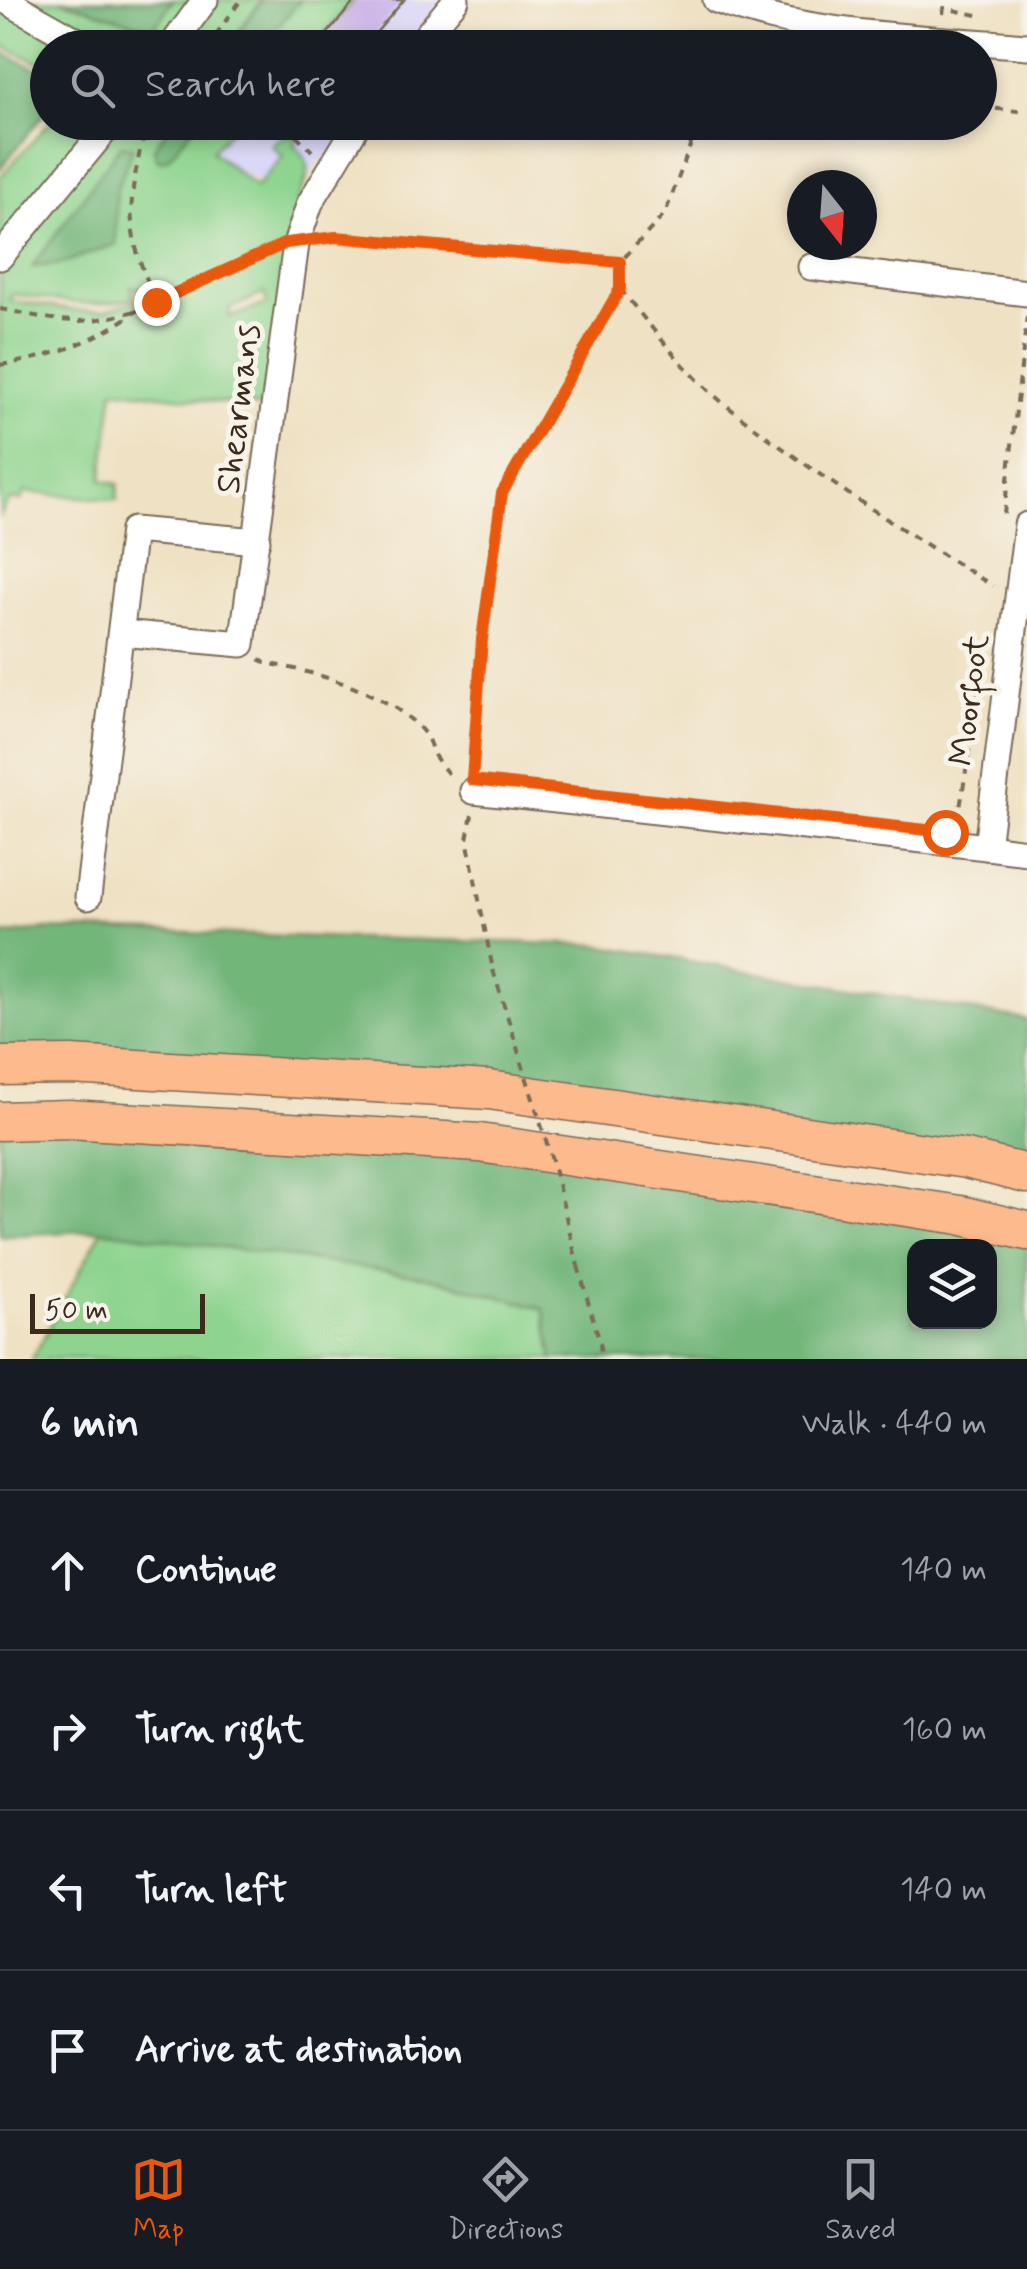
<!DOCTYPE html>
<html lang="en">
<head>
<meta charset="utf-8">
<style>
  :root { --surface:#171b24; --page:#242831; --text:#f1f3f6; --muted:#9ea1a6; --line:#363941; --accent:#ea580c }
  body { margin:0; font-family:Mynerve,sans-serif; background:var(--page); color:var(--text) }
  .controls { position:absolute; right:30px; bottom:30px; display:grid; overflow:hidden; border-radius:20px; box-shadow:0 5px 15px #0003 }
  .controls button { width:90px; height:90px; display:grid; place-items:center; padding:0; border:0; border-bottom:2px solid var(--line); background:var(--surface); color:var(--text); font:50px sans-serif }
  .compass { position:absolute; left:787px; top:170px; width:90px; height:90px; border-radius:50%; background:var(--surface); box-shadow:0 5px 15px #0003; rotate:163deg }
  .scale { position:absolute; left:30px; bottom:25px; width:175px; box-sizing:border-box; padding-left:10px; border:5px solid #3b2a1e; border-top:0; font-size:28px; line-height:35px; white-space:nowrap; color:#3b2a1e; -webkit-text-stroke:8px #f7f3e8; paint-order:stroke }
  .stop { position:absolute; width:30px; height:30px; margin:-22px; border:8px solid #ea580c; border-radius:50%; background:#fff }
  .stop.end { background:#ea580c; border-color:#fff; box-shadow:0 2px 10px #0008 }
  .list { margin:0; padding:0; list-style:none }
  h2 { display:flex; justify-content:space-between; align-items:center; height:130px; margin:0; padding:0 40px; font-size:42px }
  h2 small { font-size:32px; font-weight:400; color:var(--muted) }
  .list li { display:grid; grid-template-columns:65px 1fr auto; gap:30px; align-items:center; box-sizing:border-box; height:160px; padding:0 40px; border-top:2px solid var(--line) }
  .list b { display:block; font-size:38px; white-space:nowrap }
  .list em { font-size:32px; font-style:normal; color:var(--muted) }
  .icon { flex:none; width:55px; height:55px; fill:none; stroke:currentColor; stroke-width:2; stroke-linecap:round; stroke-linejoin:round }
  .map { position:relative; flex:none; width:1027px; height:1359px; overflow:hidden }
  .search { position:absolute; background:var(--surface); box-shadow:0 5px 15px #0003; left:30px; right:30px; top:30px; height:110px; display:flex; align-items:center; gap:25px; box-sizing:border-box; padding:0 35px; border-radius:55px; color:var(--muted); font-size:38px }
  .sheet { height:770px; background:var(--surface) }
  nav { display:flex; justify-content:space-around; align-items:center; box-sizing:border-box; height:140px; border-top:2px solid var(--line); background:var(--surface); font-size:28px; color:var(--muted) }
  nav a { display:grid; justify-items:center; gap:5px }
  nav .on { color:var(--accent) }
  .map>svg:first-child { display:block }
  .built { fill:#d9d6f7 }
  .green { fill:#8ed48f; stroke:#647f56; stroke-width:2.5; fill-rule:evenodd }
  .forest { fill:#72b67a; stroke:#56704c; stroke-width:2.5; fill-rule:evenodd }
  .building { fill:#c7ade8 }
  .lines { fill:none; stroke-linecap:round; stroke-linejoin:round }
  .minor-casing { stroke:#7a6a58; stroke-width:29 }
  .highway-casing { stroke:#7a6a58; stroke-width:41 }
  .path { stroke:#7a6a58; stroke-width:4; stroke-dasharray:8 8; stroke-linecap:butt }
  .minor { stroke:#fff; stroke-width:25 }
  .highway { stroke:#fcba8d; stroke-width:38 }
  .path-bridge { stroke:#7a6a58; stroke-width:4; stroke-dasharray:8 8; stroke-linecap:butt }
  .route { stroke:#ea580c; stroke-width:12 }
  .labels { text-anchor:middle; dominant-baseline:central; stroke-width:10; stroke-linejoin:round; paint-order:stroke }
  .street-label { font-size:35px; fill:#3b2a1e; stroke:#f7f3e8 }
</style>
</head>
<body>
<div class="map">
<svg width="1027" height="1359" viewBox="0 0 1027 1359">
  <rect width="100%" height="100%" fill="#f7f3e8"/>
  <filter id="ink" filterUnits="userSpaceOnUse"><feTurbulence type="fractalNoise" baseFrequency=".01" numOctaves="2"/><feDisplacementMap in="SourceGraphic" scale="20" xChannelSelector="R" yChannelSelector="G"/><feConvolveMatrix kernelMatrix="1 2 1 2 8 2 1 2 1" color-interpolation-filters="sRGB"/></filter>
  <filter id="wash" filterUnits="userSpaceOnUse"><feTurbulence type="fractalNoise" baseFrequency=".0048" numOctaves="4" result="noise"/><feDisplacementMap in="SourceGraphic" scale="40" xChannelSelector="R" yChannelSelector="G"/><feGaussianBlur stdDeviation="2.25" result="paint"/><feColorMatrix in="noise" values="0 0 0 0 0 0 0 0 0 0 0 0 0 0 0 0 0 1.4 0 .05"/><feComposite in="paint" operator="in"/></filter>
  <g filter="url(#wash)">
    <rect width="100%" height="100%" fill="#efe1c3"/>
    <g class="built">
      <polygon points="320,0 456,0 417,47 282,48"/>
      <polygon points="223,123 360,123 341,148 315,164 298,200 200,152"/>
    </g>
    <g class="green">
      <polygon points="0,0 61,0 153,29 173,0 262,0 227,47 48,48 47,66 0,45"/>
      <polygon points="301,0 354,0 316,42 309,36 299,47 259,48"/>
      <path d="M49,123h124l-19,25 14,10 29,-35h39l-24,28 44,36 27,-31 -11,-10 6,-7 12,-4 7,5 -3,5c22,20 14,30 4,55l-32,208 -152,-19 -12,91 16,4 -1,16 -93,-8 -2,8h-13l-9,16v-339zM121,146l11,2 -16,43v53l-55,20 -28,3zM131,287l8,2 4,11 -39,11h-26l-69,-11 4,-6c41,6 80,16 121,4zM265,293l2,11 -37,13 -1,-8z"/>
      <polygon points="102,1230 428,1277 544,1309 553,1359 32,1359"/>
    </g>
    <g class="forest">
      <polygon points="61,0 173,0 153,29"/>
      <polygon points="262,0 301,0 259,47 227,47"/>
      <polygon points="0,52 47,73 47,110 0,169"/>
      <polygon points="173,122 197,123 168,158 161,161 156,158 154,148"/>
      <polygon points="121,145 133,147 116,191 116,244 61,264 32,267"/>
      <polygon points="47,929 597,945 1027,1020 1027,1174 489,1090 0,1066 0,935"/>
      <path d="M0,1121l480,22 547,88v128h-474l-9,-50 -116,-32 -326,-47 -102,6zM914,1246h76v76h-76z"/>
    </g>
    <g id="blocks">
      <polygon class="building" points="356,0 404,0 363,48 315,48"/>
    </g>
  </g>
  <g filter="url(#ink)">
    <use href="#blocks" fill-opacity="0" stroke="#7a6a58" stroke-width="2.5"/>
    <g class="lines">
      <defs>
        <g id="minor">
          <polyline points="5,0 90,48"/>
          <path d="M716,0c93,37 211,37 311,46"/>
          <polyline points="170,48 205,0"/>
          <polyline points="416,48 456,0"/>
          <polyline points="0,257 112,122"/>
          <polyline points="811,267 1027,293"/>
          <polyline points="121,633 242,644 296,244 310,203 359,122"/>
          <polyline points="473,791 987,847 1027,525"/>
          <polyline points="987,847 1027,852"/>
          <polyline points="88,897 133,530 257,541"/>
        </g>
        <g id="highway">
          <polyline points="0,1066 71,1065 489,1090 966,1159 1027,1174"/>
          <polyline points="0,1121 68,1119 480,1143 960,1215 1027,1231"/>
        </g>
      </defs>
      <use href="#minor" class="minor-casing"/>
      <use href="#highway" class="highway-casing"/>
      <g class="path">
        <polyline points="943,14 944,8 982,16"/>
        <polyline points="206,48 241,0"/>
        <polyline points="980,107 1027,112"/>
        <path d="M152,122c-10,14 -12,28 -15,44 -12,55 -4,85 20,136"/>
        <polyline points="296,135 312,151"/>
        <polyline points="323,239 336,237 620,262"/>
        <path d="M620,289c32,38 64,82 102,113 85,68 179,127 271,184"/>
        <path d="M0,309c30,5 61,15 92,11 62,-6 121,-47 178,-70"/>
        <path d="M0,365c50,-7 97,-24 138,-55"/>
        <polyline points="1004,514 1027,316"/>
        <path d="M259,659l6,4c48,8 127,30 159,70 5,6 7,15 10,22 6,9 13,17 19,25"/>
        <polyline points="473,766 483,639 502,493 620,289 620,262 665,214 699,122"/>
        <polyline points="472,815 467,839 493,970"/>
        <polyline points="958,821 984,657"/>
        <polyline points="578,1266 600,1343 601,1359"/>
      </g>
      <use href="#minor" class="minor"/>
      <use href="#highway" class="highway"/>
      <polyline class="path-bridge" points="493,970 552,1160 578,1266"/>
    </g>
  </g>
  <g class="lines" filter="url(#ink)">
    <polyline class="route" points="156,302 286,243 336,237 620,262 620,289 502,493 482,639 472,780 945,832"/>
  </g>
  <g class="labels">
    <g class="street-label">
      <text transform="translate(239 409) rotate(-83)">Shearmans</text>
      <text transform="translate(970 700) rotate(-83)">Moorfoot</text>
    </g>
  </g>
</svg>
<div class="controls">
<button><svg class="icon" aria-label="layers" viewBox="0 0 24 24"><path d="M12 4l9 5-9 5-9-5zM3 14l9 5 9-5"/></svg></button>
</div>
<svg class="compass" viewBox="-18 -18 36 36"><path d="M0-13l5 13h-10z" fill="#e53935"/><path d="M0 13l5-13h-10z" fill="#9ea1a6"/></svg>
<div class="scale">50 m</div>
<div class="stop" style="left:945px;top:832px"></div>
<div class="stop end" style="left:156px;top:302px"></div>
<div class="search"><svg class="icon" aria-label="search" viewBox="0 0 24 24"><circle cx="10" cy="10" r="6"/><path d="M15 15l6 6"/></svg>Search here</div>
</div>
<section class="sheet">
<h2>6 min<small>Walk · 440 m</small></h2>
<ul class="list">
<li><svg class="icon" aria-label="ahead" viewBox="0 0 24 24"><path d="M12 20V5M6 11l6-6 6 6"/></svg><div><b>Continue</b></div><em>140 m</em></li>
<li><svg class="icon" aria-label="right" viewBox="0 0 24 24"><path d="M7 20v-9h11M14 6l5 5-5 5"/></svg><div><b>Turn right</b></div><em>160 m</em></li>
<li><svg class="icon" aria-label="left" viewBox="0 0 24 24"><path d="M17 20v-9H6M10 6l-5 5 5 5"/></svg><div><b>Turn left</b></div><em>140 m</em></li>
<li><svg class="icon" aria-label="arrive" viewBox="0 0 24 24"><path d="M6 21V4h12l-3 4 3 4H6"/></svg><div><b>Arrive at destination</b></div></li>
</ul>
</section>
<nav>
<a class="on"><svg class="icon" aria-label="map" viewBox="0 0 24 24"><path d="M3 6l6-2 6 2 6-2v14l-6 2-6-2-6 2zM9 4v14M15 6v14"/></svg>Map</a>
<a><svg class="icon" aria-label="directions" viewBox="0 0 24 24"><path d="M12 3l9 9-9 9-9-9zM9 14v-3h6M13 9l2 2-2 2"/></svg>Directions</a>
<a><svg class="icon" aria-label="saved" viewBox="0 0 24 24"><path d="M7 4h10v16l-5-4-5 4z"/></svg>Saved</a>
</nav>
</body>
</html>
